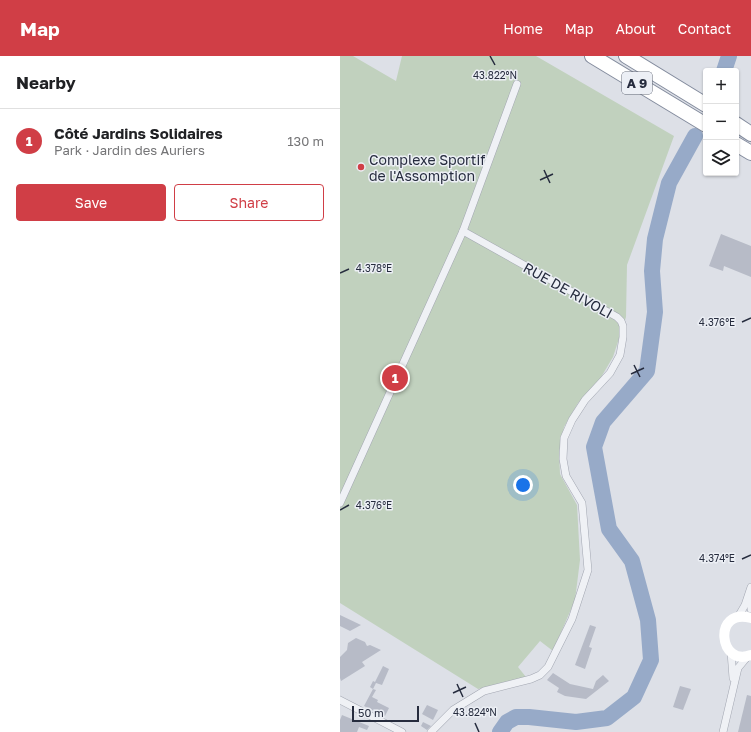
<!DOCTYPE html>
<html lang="en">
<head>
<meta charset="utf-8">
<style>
  :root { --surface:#fff; --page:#f2f2f2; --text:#202124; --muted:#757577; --line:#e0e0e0; --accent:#d03e46 }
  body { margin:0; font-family:"Golos Text",sans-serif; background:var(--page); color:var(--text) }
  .controls { position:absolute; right:12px; top:12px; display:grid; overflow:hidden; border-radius:4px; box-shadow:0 1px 3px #0004 }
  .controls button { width:36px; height:36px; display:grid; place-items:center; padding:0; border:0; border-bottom:1px solid var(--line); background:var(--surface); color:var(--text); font:20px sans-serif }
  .scale { position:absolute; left:12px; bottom:10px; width:67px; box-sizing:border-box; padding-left:4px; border:2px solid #262c3e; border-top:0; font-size:11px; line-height:14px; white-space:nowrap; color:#262c3e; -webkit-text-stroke:3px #eceff5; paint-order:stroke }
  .you { position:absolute; left:183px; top:429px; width:14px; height:14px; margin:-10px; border:3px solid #fff; border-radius:50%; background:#1a73e8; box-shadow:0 0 0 6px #1a73e833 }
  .badge { display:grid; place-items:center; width:26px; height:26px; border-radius:50%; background:var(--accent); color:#fff; font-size:13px; font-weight:700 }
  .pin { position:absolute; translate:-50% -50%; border:2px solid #fff; box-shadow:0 1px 4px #0006 }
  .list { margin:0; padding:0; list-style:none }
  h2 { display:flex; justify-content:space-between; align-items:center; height:52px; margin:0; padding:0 16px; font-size:17px }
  h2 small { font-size:13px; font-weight:400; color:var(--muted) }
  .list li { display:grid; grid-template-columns:26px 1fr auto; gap:12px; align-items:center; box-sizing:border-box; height:64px; padding:0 16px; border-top:1px solid var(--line) }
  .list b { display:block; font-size:15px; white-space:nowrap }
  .list p { margin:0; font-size:13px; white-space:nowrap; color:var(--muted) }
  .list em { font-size:13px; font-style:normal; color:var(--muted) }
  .actions { display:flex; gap:8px; padding:12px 16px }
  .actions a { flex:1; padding:9px 0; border:1px solid var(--accent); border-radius:4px; text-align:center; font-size:14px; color:var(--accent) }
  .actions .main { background:var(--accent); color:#fff }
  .icon { flex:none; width:22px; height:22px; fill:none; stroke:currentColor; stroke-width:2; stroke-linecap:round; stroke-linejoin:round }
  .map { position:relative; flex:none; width:411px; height:676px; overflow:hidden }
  header { display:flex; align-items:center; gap:24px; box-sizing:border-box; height:56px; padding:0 20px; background:var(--accent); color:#fff }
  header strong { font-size:19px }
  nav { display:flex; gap:22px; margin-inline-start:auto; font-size:14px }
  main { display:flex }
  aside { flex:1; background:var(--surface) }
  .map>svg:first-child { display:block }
  .green { fill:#c1d1be }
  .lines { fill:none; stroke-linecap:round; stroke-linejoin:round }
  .river { stroke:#97aac8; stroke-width:16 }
  .building { fill:#b7bbc7 }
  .street-casing { stroke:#a2a6b1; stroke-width:8 }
  .highway-casing { stroke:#848c9e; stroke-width:16 }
  .street { stroke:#eff1f5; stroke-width:7 }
  .secondary { stroke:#fff; stroke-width:10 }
  .highway { stroke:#fff; stroke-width:14 }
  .ticks { fill:none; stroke:#262c3e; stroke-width:1.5 }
  .poi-dot { fill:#d03e46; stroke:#eceff5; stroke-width:1.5 }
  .labels { text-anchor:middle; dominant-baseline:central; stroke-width:3; stroke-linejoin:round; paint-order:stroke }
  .shield { fill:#eceff5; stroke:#616675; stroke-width:1 }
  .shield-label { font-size:13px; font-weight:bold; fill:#262c3e }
  .poi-label { font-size:14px; fill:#262c3e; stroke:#eceff5; text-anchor:start }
  .street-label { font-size:14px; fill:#262c3e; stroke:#eceff5 }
  .ticks-label { font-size:10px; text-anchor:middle; fill:#262c3e; stroke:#eceff5; stroke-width:3; stroke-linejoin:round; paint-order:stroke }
</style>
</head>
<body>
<header>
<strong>Map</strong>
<nav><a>Home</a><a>Map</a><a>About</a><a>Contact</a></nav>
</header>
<main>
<aside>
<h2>Nearby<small></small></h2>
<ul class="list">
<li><span class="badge">1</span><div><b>Côté Jardins Solidaires</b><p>Park · Jardin des Auriers</p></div><em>130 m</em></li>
</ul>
<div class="actions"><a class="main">Save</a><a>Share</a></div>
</aside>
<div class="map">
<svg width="411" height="676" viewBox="0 0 411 676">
  <rect width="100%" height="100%" fill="#dde0e7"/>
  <polygon class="green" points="0,0 13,0 56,25 62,0 196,0 334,80 287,209 286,261 273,301 260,323 238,347 224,371 219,396 220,418 237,449 240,504 235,544 213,595 200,585 178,611 186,621 138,633 0,547"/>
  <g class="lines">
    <g class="river">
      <polyline points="384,15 389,0"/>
      <polyline points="160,676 167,666 176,661 189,661 236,666 267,662 294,641 311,604 308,564 292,505 269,473 254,391 263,366 307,315 315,256 312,215 315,183 329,127 355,80"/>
    </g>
  </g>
  <g class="building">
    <polygon points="381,178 411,190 411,221 384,210 383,215 369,210"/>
    <polygon points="0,559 21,569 10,575 0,570"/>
    <polygon points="250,569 256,571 249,591 252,592 245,613 235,609"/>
    <polygon points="16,582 25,586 27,590 30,589 41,594 22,606 25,610 1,625 0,622 0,601 7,594 8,587"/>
    <polygon points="43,610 49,613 42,629 36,627 33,633 36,634 32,641 38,644 37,646 49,652 45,660 24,650 33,633 30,631 33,625 35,626"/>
    <polygon points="213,617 230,628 253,633 256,625 263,619 269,625 246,643 225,640 217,636 219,632 207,624"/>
    <polygon points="340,630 351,633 343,654 333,651"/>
    <polygon points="407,639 411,640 411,676 398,676"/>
    <polygon points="87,649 98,654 93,664 82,658"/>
    <polygon points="2,659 29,670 27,674 19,671 17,676 0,676 0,664"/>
    <polygon points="83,666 91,670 87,674 81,670"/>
  </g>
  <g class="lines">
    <defs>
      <g id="street">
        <polyline points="0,447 123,175 177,28"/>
        <polyline points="411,539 411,553"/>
        <polyline points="398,561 405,549 411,531"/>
        <polyline points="391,596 393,622"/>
        <polyline points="0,644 62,676"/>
        <polyline points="91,676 113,654 144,635 191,623 200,619 208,611 232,563 248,514 242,447 226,420 223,403 224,382 232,364 245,344 270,317 280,299 283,281 283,270 281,265 277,261 123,175"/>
        <polyline points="383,676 398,612 408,600"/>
      </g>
      <g id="highway">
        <polyline points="252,0 366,69"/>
        <polyline points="286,0 366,49"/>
        <polyline points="396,68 411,78"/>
        <polyline points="396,88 411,97"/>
      </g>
    </defs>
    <use href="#street" class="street-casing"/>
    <use href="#highway" class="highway-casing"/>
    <use href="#street" class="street"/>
    <path class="secondary" d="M411,562c-39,-11 -32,50 0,37"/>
    <use href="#highway" class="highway"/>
  </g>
  <path class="ticks" d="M150,0l5,9M204,114l6,13M200,124l13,-6M0,217l9,-4M402,266l9,-4M294,309l6,12M291,318l13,-6M0,454l9,-5M402,503l9,-4M117,628l6,13M113,637l13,-6M135,667l4,9"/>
  <circle class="poi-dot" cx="21" cy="111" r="4"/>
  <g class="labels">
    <rect class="shield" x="282" y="16" width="30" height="22" rx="3"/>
    <g class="shield-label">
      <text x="297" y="27">A 9</text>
    </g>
    <g class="poi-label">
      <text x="29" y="103">Complexe Sportif<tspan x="29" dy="16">de l'Assomption</tspan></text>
    </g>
    <g class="street-label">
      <text transform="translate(228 234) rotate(29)">RUE DE RIVOLI</text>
    </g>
  </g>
  <g class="ticks-label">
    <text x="155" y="23">43.822°N</text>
    <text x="34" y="216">4.378°E</text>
    <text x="377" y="270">4.376°E</text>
    <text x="34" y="453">4.376°E</text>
    <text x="377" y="506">4.374°E</text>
    <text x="135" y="660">43.824°N</text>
  </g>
</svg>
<div class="controls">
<button>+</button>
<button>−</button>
<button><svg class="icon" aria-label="layers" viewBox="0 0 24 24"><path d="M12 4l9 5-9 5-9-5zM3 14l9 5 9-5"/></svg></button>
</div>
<div class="scale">50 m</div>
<div class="you"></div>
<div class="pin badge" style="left:55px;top:322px">1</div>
</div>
</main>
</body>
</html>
